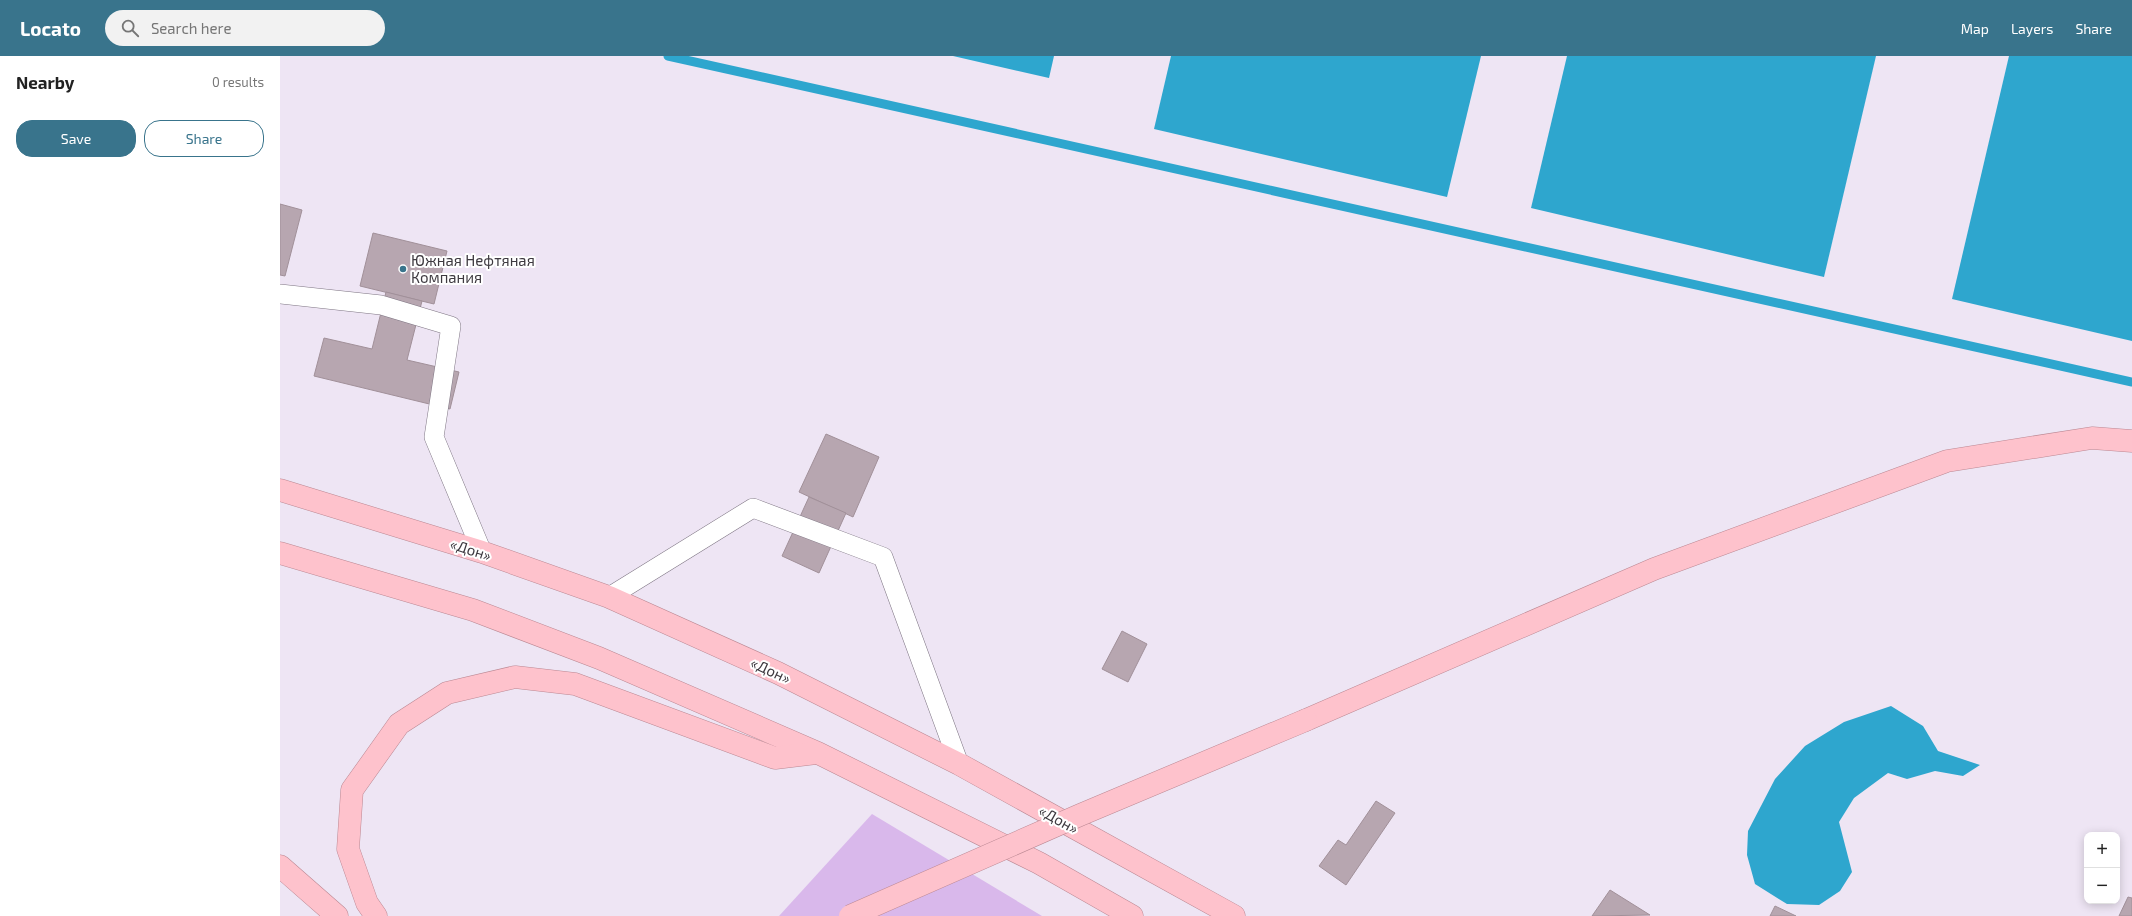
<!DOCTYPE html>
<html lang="en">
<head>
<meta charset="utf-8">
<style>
  :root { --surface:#fff; --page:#f2f2f2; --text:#222; --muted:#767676; --line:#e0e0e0; --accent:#39748c }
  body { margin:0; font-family:"Exo 2",sans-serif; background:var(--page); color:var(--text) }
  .controls { position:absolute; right:12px; bottom:12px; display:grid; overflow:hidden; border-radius:8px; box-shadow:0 2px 10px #0003 }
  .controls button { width:36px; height:36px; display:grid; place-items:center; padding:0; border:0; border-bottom:1px solid var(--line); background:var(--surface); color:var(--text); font:20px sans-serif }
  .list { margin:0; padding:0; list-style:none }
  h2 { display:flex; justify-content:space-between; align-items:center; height:52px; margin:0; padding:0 16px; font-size:17px }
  h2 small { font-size:13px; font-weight:400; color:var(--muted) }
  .actions { display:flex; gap:8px; padding:12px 16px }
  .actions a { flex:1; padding:9px 0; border:1px solid var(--accent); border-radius:16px; text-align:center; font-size:14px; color:var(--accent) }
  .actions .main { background:var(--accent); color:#fff }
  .icon { flex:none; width:22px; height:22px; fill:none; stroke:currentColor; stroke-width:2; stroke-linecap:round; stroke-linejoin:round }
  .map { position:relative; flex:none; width:1852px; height:860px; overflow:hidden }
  header { display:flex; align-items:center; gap:24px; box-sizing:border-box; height:56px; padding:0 20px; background:var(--accent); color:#fff }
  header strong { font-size:19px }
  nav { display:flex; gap:22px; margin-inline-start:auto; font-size:14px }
  .search { width:280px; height:36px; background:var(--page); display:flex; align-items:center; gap:10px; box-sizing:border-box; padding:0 14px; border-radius:22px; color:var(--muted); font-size:15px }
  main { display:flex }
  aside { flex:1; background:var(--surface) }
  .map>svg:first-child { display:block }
  .green { fill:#d9b8eb }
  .water { fill:#2ea6ce }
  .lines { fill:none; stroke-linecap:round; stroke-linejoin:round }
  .stream { stroke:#2ea6ce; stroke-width:9 }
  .building { fill:#b7a6b0; stroke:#a19099 }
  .service-casing { stroke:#7e7583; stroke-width:20 }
  .trunk-casing { stroke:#bb8893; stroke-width:23 }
  .service { stroke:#fff; stroke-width:19 }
  .trunk { stroke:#fec2cc; stroke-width:22 }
  .trunk-bridge-casing { stroke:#bb8893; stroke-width:23; stroke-linecap:butt }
  .trunk-bridge { stroke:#fec2cc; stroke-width:22 }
  .poi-dot { fill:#39748c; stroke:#fff; stroke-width:1.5 }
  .labels { text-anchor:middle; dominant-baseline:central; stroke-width:4; stroke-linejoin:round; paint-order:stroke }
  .poi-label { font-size:15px; fill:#3e3a40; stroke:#fff; text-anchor:start }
  .street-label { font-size:15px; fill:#3e3a40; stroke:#fff }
</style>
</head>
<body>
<header>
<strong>Locato</strong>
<div class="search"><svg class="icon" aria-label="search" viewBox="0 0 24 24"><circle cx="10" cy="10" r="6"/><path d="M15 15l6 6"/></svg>Search here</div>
<nav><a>Map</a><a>Layers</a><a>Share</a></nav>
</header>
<main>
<aside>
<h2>Nearby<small>0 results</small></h2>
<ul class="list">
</ul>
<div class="actions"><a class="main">Save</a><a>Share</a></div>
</aside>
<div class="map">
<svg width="1852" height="860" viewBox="0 0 1852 860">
  <rect width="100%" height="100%" fill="#eee5f4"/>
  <polygon class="green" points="592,758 762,860 499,860"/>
  <g class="water">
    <polygon points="673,0 774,0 769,22"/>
    <polygon points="891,0 1201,0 1167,141 874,73"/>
    <polygon points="1287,0 1596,0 1544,221 1251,152"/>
    <polygon points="1729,0 1852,0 1852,285 1672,243"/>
    <polygon points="1611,650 1643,670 1658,695 1700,709 1683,720 1655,715 1627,723 1608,717 1574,742 1559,766 1572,816 1560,835 1539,849 1507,848 1475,828 1467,799 1468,775 1495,723 1525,690 1564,666"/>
  </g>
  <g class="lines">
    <polyline class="stream" points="388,0 1852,326"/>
  </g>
  <g class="building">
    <polygon points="0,148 22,154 5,220 0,219"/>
    <polygon points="93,177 167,195 154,248 80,230"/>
    <polygon points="106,236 142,245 127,304 179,316 170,353 34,320 44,282 92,293"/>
    <polygon points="546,378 599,401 573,461 519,436"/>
    <polygon points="529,441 566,457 539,517 502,500"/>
    <polygon points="842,575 867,588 848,626 822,613"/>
    <polygon points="1096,745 1115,757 1066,829 1039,810 1058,784 1066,789"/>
    <polygon points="1330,834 1370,859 1312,860"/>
    <polygon points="1848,841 1852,842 1852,860 1839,860"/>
    <polygon points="1495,850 1516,860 1490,860"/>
  </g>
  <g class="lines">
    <defs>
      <g id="service">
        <polyline points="0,238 101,249 171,270 154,381 202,496"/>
        <polyline points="329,541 473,452 603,501 679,708"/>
      </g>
      <g id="trunk">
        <polyline points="0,434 202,496 329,541 498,617 679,708 954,860"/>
        <polyline points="0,497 193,554 319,602 538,697 759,807 852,860"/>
        <polyline points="1026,664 1374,513 1667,405 1812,382 1852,385"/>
        <polyline points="0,810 57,860"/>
        <polyline points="96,860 87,847 68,793 72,734 119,668 167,637 235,621 295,628 495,702 536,697"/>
      </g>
    </defs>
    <use href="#service" class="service-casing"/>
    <use href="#trunk" class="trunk-casing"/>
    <use href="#service" class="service"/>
    <use href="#trunk" class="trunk"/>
    <defs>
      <polyline id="trunk-bridge" points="570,860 800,759 1026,664"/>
    </defs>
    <use href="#trunk-bridge" class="trunk-bridge-casing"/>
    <use href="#trunk-bridge" class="trunk-bridge"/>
  </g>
  <circle class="poi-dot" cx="123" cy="213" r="4"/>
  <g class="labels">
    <g class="poi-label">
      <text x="131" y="204">Южная Нефтяная<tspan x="131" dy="17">Компания</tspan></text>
    </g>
    <g class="street-label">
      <text transform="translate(191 493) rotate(18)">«Дон»</text>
      <text transform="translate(491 614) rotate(25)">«Дон»</text>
      <text transform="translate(779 763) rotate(29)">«Дон»</text>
    </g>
  </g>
</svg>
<div class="controls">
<button>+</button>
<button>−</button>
</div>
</div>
</main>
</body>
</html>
